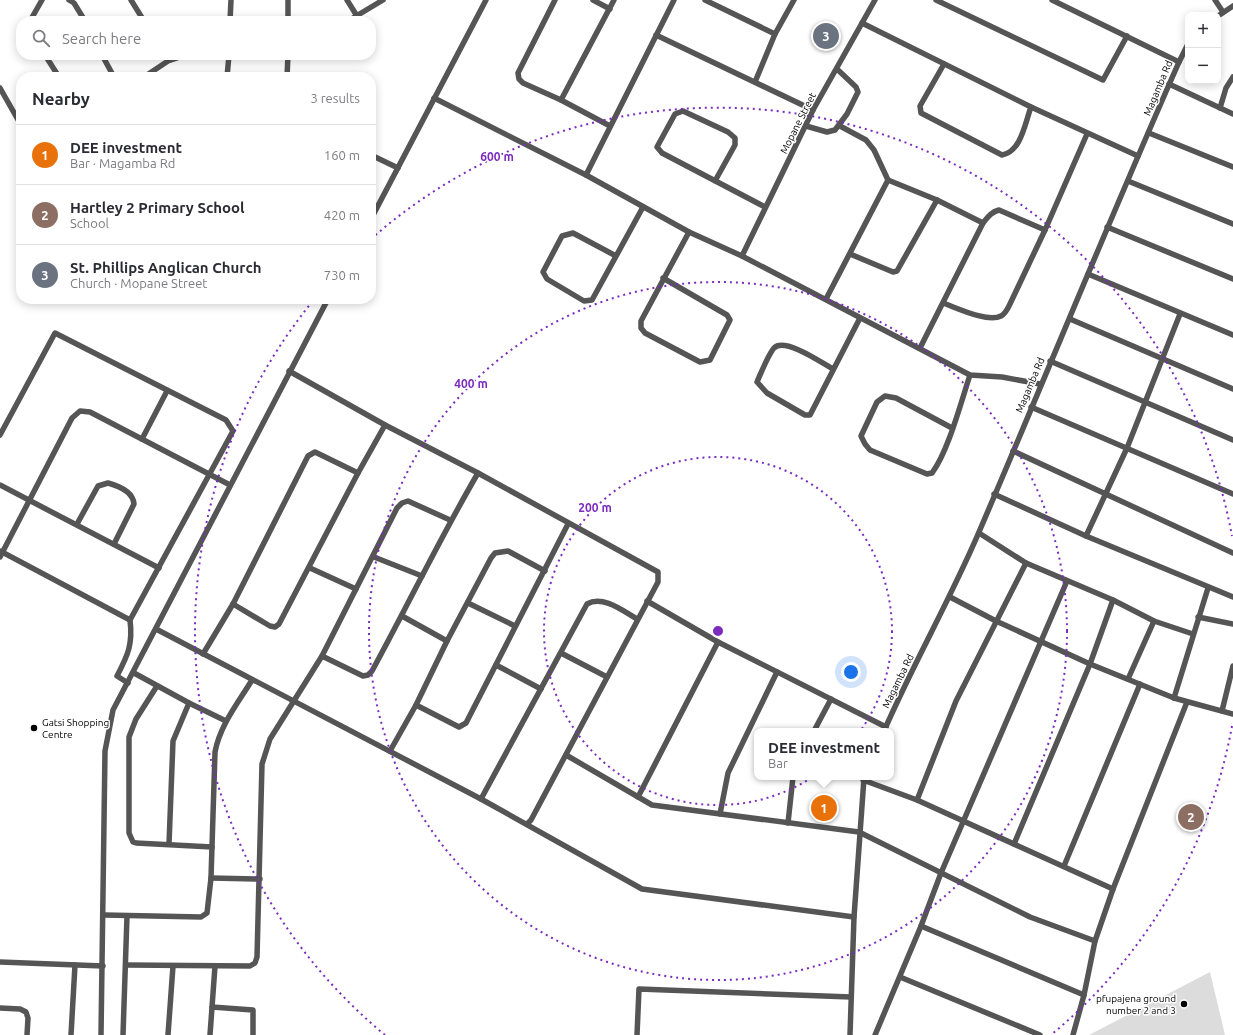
<!DOCTYPE html>
<html lang="en">
<head>
<meta charset="utf-8">
<style>
  :root { --surface:#fff; --page:#f2f2f3; --text:#2b2b33; --muted:#7c7c81; --line:#e1e1e2; --accent:#0f766e }
  body { margin:0; font-family:Ubuntu,sans-serif; background:var(--page); color:var(--text) }
  .controls { position:absolute; right:12px; top:12px; display:grid; overflow:hidden; border-radius:8px; box-shadow:0 2px 10px #0003 }
  .controls button { width:36px; height:36px; display:grid; place-items:center; padding:0; border:0; border-bottom:1px solid var(--line); background:var(--surface); color:var(--text); font:20px sans-serif }
  .you { position:absolute; left:851px; top:672px; width:14px; height:14px; margin:-10px; border:3px solid #fff; border-radius:50%; background:#1a73e8; box-shadow:0 0 0 6px #1a73e833 }
  .badge { display:grid; place-items:center; width:26px; height:26px; border-radius:50%; background:var(--accent); color:#fff; font-size:13px; font-weight:700 }
  .pin { position:absolute; translate:-50% -50%; border:2px solid #fff; box-shadow:0 1px 4px #0006 }
  .popup { position:absolute; left:754px; top:728px; width:140px; height:52px; box-sizing:border-box; display:grid; place-content:center; border-radius:8px; background:var(--surface); filter:drop-shadow(0 1px 3px #0005); font-size:13px; white-space:nowrap; color:var(--muted) }
  .popup b { font-size:15px; color:var(--text) }
  .popup::after { content:''; position:absolute; left:50%; top:100%; margin-left:-8px; border:8px solid transparent; border-top-color:var(--surface) }
  .list { margin:0; padding:0; list-style:none }
  h2 { display:flex; justify-content:space-between; align-items:center; height:52px; margin:0; padding:0 16px; font-size:17px }
  h2 small { font-size:13px; font-weight:400; color:var(--muted) }
  .list li { display:grid; grid-template-columns:26px 1fr auto; gap:12px; align-items:center; box-sizing:border-box; height:60px; padding:0 16px; border-top:1px solid var(--line) }
  .list b { display:block; font-size:15px; white-space:nowrap }
  .list p { margin:0; font-size:13px; white-space:nowrap; color:var(--muted) }
  .list em { font-size:13px; font-style:normal; color:var(--muted) }
  .icon { flex:none; width:22px; height:22px; fill:none; stroke:currentColor; stroke-width:2; stroke-linecap:round; stroke-linejoin:round }
  .map { position:relative; flex:none; width:1233px; height:1035px; overflow:hidden }
  .search { position:absolute; background:var(--surface); box-shadow:0 2px 10px #0003; left:16px; top:16px; width:360px; height:44px; display:flex; align-items:center; gap:10px; box-sizing:border-box; padding:0 14px; border-radius:16px; color:var(--muted); font-size:15px }
  .panel { position:absolute; background:var(--surface); box-shadow:0 2px 10px #0003; left:16px; top:72px; width:360px; height:232px; border-radius:16px }
  .map>svg:first-child { display:block }
  .green { fill:#dcdcdc }
  .lines { fill:none; stroke-linecap:round; stroke-linejoin:round }
  .minor { stroke:#555; stroke-width:5.5 }
  .ring { fill:none; stroke:#7b2cbf; stroke-width:2; stroke-dasharray:2 4 }
  .poi-dot { fill:#000; stroke:#fff; stroke-width:1.5 }
  .labels { text-anchor:middle; dominant-baseline:central; stroke-width:3; stroke-linejoin:round; paint-order:stroke }
  .street-label { font-size:10px; fill:#000; stroke:#fff }
  .poi-label { font-size:10px; fill:#000; stroke:#fff; text-anchor:start }
  .centre { fill:#7b2cbf; stroke:#fff; stroke-width:2 }
  .ring-label { font-size:12px; text-anchor:middle; font-weight:bold; fill:#7b2cbf; stroke:#fff; stroke-width:3; stroke-linejoin:round; paint-order:stroke }
</style>
</head>
<body>
<div class="map">
<svg width="1233" height="1035" viewBox="0 0 1233 1035">
  <rect width="100%" height="100%" fill="#fff"/>
  <polygon class="green" points="1210,972 1225,1035 1089,1035"/>
  <g class="lines">
    <g class="minor">
      <polyline points="69,0 74,3 85,21"/>
      <polyline points="131,0 144,21"/>
      <polyline points="347,0 357,16"/>
      <polyline points="555,0 518,73 519,79 523,83 561,100 610,126"/>
      <polyline points="593,0 610,9"/>
      <polyline points="705,0 775,34 755,82"/>
      <polyline points="936,0 1103,80 1127,36"/>
      <polyline points="1052,0 1179,62"/>
      <polyline points="1215,0 1223,12"/>
      <polyline points="1218,16 1233,6"/>
      <polyline points="30,21 42,0"/>
      <polyline points="230,21 231,0"/>
      <polyline points="288,21 288,0"/>
      <polyline points="348,21 383,0"/>
      <polyline points="862,23 1031,107 1138,156"/>
      <polyline points="775,34 794,0"/>
      <polyline points="656,35 813,110"/>
      <polyline points="45,55 59,77"/>
      <polyline points="102,55 114,77"/>
      <path d="M944,64l-24,42 1,7 81,42c19,-3 23,-32 29,-48"/>
      <polyline points="144,77 168,61 186,55"/>
      <polyline points="227,77 229,55"/>
      <polyline points="287,77 288,55"/>
      <polyline points="1169,84 1233,114"/>
      <polyline points="0,88 21,125"/>
      <polyline points="434,98 586,175 689,232 742,256 970,375 1002,377 1040,384"/>
      <polyline points="561,100 614,0"/>
      <polyline points="1220,108 1226,88 1233,77"/>
      <polyline points="806,126 827,132 835,130 847,114 858,92 856,87 838,70"/>
      <polyline points="840,126 866,140 874,150 888,180 937,200 983,223"/>
      <polyline points="1149,133 1233,167"/>
      <polyline points="371,155 398,168"/>
      <polyline points="586,175 674,0"/>
      <polyline points="715,181 735,145 735,138 728,132 683,111 675,114 657,147 662,153 765,207"/>
      <polyline points="1128,181 1233,224"/>
      <polyline points="371,219 486,0"/>
      <polyline points="1107,227 1233,279"/>
      <polyline points="850,254 893,272 897,271 937,200"/>
      <polyline points="616,256 573,233 562,236 543,272 547,279 584,301 592,300 643,207"/>
      <polyline points="742,256 813,110 875,0"/>
      <polyline points="1088,274 1233,335"/>
      <polyline points="663,278 727,315 730,320 710,360 700,362 645,333 641,328 641,321 689,232"/>
      <polyline points="826,299 888,180"/>
      <path d="M943,303c14,5 45,20 58,13 4,-2 6,-6 8,-10l36,-76"/>
      <polyline points="1070,319 1233,389"/>
      <path d="M920,348l63,-125c5,-6 8,-11 16,-13l46,20 42,-96"/>
      <polyline points="1050,361 1233,440"/>
      <path d="M833,369c-11,-6 -48,-32 -59,-21 -6,7 -13,25 -17,34l10,11 38,22h5l50,-97"/>
      <polyline points="289,371 385,425 478,473 658,572 658,582 531,820 527,824"/>
      <polyline points="1031,407 1233,494"/>
      <path d="M952,428l-56,-30 -11,-2 -8,6 -16,34 4,8 5,6 57,24 5,-1c16,-21 29,-71 38,-98"/>
      <polyline points="0,435 55,333 226,420 233,431 130,620 0,551"/>
      <polyline points="142,439 167,391"/>
      <polyline points="1013,451 1233,553"/>
      <polyline points="0,485 159,568"/>
      <polyline points="994,494 1086,536 1233,597"/>
      <path d="M77,524l21,-38 10,-3c11,3 25,9 26,21l-20,40"/>
      <polyline points="979,533 1026,563 1113,600 1154,621 1193,634"/>
      <polyline points="1086,536 1127,448 1180,314"/>
      <polyline points="0,557 72,418 80,411 90,412 230,485"/>
      <polyline points="374,557 422,576"/>
      <polyline points="310,568 356,589"/>
      <polyline points="950,597 996,621 1090,664 1174,698 1233,714"/>
      <polyline points="647,601 718,642 886,727"/>
      <polyline points="468,603 515,626"/>
      <polyline points="233,604 270,626 275,627 279,624 358,473 385,425"/>
      <polyline points="402,616 447,641"/>
      <polyline points="1198,617 1233,624"/>
      <polyline points="156,629 481,799 642,889 854,917"/>
      <polyline points="561,653 607,677"/>
      <polyline points="203,654 233,604 308,456 315,452 358,473"/>
      <path d="M322,656l41,20 5,-1 4,-4c36,-66 68,-133 106,-198"/>
      <polyline points="496,665 541,689"/>
      <polyline points="134,673 189,703 226,721"/>
      <polyline points="1128,679 1154,621"/>
      <path d="M128,683l-11,-7c11,-21 16,-32 13,-56"/>
      <polyline points="157,686 136,719 129,737 129,833 133,842 136,843 212,847"/>
      <polyline points="1174,698 1208,588"/>
      <polyline points="416,705 459,727 466,723 568,524"/>
      <polyline points="1222,711 1233,666"/>
      <polyline points="814,731 831,699"/>
      <path d="M884,731c29,-67 66,-131 95,-199 67,-156 131,-314 200,-470l9,-18"/>
      <polyline points="390,751 416,705 447,641 491,558 495,553 508,551 545,571"/>
      <polyline points="566,755 652,805 859,832 1030,917 1095,941"/>
      <polyline points="863,780 917,800 1113,889"/>
      <polyline points="638,797 718,642"/>
      <path d="M481,799l106,-195c16,-9 36,7 50,15"/>
      <polyline points="917,800 956,701 1026,563"/>
      <polyline points="720,814 728,773 777,672"/>
      <polyline points="788,823 793,777"/>
      <polyline points="169,844 173,741 189,703"/>
      <polyline points="1014,844 1090,664 1113,600"/>
      <polyline points="1064,866 1140,684"/>
      <polyline points="211,878 260,879"/>
      <path d="M104,915l97,2 6,-4 4,-35 4,-126c5,-27 23,-49 37,-72"/>
      <polyline points="921,926 1084,995"/>
      <polyline points="0,962 103,966"/>
      <polyline points="126,965 250,966 255,963 257,957 262,764 270,739 322,656 397,508 402,503 408,501 450,520"/>
      <polyline points="900,977 1040,1035"/>
      <polyline points="212,1007 253,1010 253,1035"/>
      <polyline points="0,1008 20,1009 26,1012 28,1018 27,1035"/>
      <polyline points="71,1035 75,965"/>
      <polyline points="101,1035 105,751 113,710 328,299"/>
      <polyline points="123,1035 127,916"/>
      <polyline points="168,1035 173,966"/>
      <polyline points="210,1035 215,966"/>
      <polyline points="637,1035 639,989 851,997"/>
      <polyline points="850,1035 854,917 864,778"/>
      <polyline points="875,1035 921,926 941,873 1067,581"/>
      <polyline points="1073,1035 1084,995 1095,941 1113,889 1187,702"/>
    </g>
  </g>
  <g class="ring">
    <circle cx="718" cy="631" r="174"/>
    <circle cx="718" cy="631" r="349"/>
    <path d="M1232 726A523 523 0 0 1 1051 1035M385 1035A523 523 0 0 1 312 302M371 239A523 523 0 0 1 1232 536"/>
  </g>
  <g class="poi-dot">
    <circle cx="34" cy="728" r="4"/>
    <circle cx="1184" cy="1004" r="4"/>
  </g>
  <g class="labels">
    <g class="street-label">
      <text transform="translate(1158 88) rotate(-67)">Magamba Rd</text>
      <text transform="translate(798 123) rotate(-63)">Mopane Street</text>
      <text transform="translate(1030 385) rotate(-67)">Magamba Rd</text>
      <text transform="translate(898 681) rotate(-64)">Magamba Rd</text>
    </g>
    <g class="poi-label">
      <text x="42" y="722">Gatsi Shopping<tspan x="42" dy="12">Centre</tspan></text>
      <text x="1176" y="998" text-anchor="end">pfupajena ground<tspan x="1176" dy="12">number 2 and 3</tspan></text>
    </g>
  </g>
  <circle cx="718" cy="631" r="6" class="centre"/>
  <g class="ring-label">
    <text x="497" y="161">600 m</text>
    <text x="471" y="388">400 m</text>
    <text x="595" y="512">200 m</text>
  </g>
</svg>
<div class="controls">
<button>+</button>
<button>−</button>
</div>
<div class="you"></div>
<div class="pin badge" style="left:824px;top:808px;background:#e8710a">1</div>
<div class="popup"><b>DEE investment</b>Bar</div>
<div class="pin badge" style="left:1191px;top:817px;background:#8d6e63">2</div>
<div class="pin badge" style="left:826px;top:36px;background:#6b7280">3</div>
<div class="search"><svg class="icon" aria-label="search" viewBox="0 0 24 24"><circle cx="10" cy="10" r="6"/><path d="M15 15l6 6"/></svg>Search here</div>
<section class="panel">
<h2>Nearby<small>3 results</small></h2>
<ul class="list">
<li><span class="badge" style="background:#e8710a">1</span><div><b>DEE investment</b><p>Bar · Magamba Rd</p></div><em>160 m</em></li>
<li><span class="badge" style="background:#8d6e63">2</span><div><b>Hartley 2 Primary School</b><p>School</p></div><em>420 m</em></li>
<li><span class="badge" style="background:#6b7280">3</span><div><b>St. Phillips Anglican Church</b><p>Church · Mopane Street</p></div><em>730 m</em></li>
</ul>
</section>
</div>
</body>
</html>
